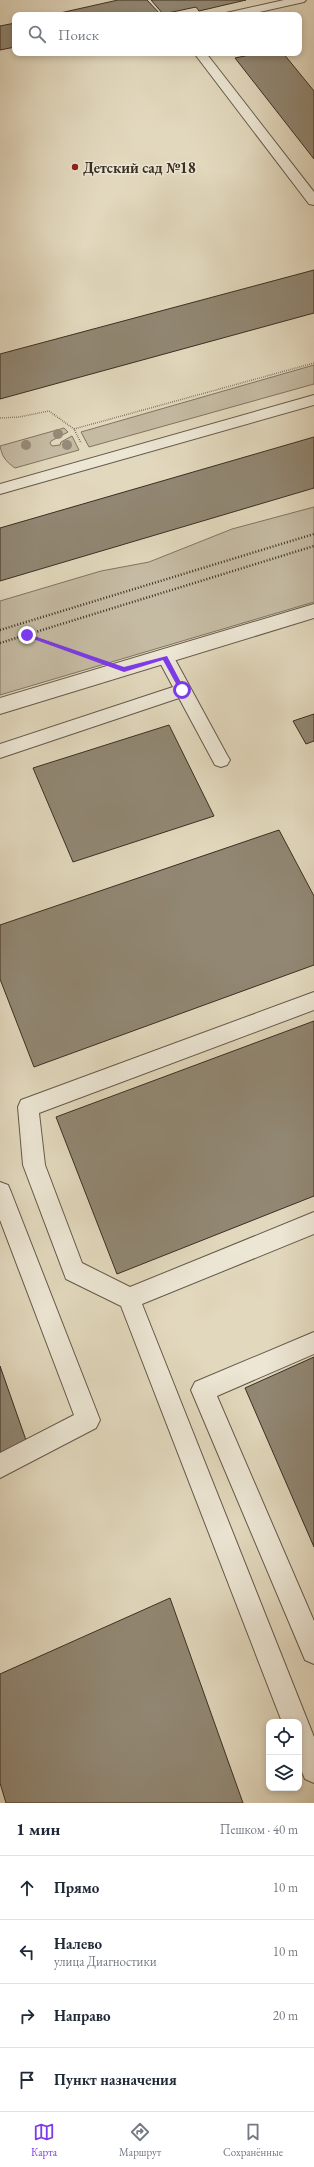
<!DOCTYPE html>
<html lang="ru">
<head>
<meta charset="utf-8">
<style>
  :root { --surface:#fff; --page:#f2f2f3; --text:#1f2937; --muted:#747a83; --line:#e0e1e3; --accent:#7c3aed }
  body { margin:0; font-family:"EB Garamond",serif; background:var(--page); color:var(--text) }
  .controls { position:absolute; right:12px; bottom:12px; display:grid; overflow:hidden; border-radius:8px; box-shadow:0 2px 6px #0003 }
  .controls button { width:36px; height:36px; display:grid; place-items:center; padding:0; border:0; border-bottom:1px solid var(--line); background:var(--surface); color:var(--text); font:20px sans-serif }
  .stop { position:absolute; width:12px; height:12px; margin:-9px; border:3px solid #7c3aed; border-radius:50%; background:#fff }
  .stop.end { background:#7c3aed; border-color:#fff; box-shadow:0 1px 4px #0008 }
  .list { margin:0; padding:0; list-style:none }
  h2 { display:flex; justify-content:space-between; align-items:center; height:52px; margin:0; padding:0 16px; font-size:17px }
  h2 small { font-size:13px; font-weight:400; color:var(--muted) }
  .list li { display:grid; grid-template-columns:26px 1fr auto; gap:12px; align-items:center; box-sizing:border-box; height:64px; padding:0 16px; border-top:1px solid var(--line) }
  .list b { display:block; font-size:15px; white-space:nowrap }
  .list p { margin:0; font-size:13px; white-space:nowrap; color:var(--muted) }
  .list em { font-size:13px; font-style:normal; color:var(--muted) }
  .icon { flex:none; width:22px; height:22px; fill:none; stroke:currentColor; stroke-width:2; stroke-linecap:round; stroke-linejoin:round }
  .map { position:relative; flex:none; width:314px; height:1803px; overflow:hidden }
  .search { position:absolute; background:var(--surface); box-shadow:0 2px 6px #0003; left:12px; right:12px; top:12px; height:44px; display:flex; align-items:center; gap:10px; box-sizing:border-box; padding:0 14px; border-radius:8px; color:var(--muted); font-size:15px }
  .sheet { height:308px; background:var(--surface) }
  nav { display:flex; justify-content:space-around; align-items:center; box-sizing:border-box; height:56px; border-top:1px solid var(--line); background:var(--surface); font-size:11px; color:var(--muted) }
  nav a { display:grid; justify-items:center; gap:2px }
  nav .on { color:var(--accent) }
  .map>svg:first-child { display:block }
  .green { fill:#c5bba3; stroke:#807563 }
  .building { fill:#918773; stroke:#3a2f23 }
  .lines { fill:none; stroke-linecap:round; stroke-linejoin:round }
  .service-casing { stroke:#64594a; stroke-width:2 }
  .minor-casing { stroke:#64594a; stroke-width:2 }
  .path-far1 { stroke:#3a2f23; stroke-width:1.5; stroke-dasharray:0.5 1.5; stroke-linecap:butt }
  .path { stroke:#3a2f23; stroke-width:2.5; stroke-dasharray:1 2; stroke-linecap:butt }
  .service { fill:#ece6d4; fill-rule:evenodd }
  .minor { fill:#ece6d4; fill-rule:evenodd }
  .tree { fill:#958a77 }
  .route { fill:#7c3aed }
  .poi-dot { fill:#8f2418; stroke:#ece6d4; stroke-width:1.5 }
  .labels { text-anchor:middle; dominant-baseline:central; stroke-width:3; stroke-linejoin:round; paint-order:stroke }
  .far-poi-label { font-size:15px; font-weight:bold; fill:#3a2f23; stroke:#ece6d4; text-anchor:start }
</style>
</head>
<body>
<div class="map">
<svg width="314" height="1803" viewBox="0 0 314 1803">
  <rect width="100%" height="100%" fill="#e2d8bd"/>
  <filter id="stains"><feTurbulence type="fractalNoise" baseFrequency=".005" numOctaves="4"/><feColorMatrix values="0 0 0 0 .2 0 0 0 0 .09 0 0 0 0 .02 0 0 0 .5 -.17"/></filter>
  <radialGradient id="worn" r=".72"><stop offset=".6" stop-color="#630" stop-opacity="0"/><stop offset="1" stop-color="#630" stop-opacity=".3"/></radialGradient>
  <g class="green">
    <polygon points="314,365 314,384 89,447 81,432"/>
    <path d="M64,428l4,4 -17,9 -1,2 2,3 8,-1 1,-3 11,-6 7,14 -64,18c-10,-7 -13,-12 -15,-22z"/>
    <polygon points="314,507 314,602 0,695 0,601 101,571 149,562 232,529"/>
  </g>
  <g class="building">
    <polygon points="118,0 147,0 161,15 51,15"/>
    <polygon points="151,0 246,0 199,11 196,7 163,14"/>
    <polygon points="15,23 15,47 0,50 0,26"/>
    <polygon points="259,53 283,53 314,91 314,159 235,58"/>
    <polygon points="314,270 314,313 0,399 0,354"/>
    <polygon points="314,437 314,488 0,581 0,528"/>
    <polygon points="314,714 314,741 306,744 293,721"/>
    <polygon points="169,725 214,816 73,862 33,768"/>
    <polygon points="279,830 314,896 314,965 34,1067 0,979 0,925"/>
    <polygon points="314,1021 314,1196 117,1274 56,1117"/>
    <polygon points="314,1357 314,1547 245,1388"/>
    <polygon points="0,1366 27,1443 0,1454"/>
    <polygon points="170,1598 243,1803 6,1803 0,1783 0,1674"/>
  </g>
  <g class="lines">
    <defs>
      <g id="service">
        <polygon points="284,0 306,0 304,2 246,15 224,15 226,13"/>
        <polygon points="194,53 206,53 314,192 314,205 309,204"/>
        <polygon points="314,395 314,405 0,494 0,484"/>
        <polygon points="165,650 171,652 227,755 230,760 227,765 221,767 215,765 179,698 0,758 0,744 173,687 157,657 159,652"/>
        <polygon points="314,992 314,1010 39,1113 45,1165 82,1263 130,1287 314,1212 314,1234 142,1304 314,1737 314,1783 305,1779 299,1765 299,1722 282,1722 121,1306 66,1279 23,1165 18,1107 21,1100"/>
        <polygon points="0,1182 8,1185 11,1192 100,1420 96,1428 0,1478 0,1453 74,1415 0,1220"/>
        <polygon points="314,1332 314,1354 217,1396 314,1621 314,1664 305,1660 191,1390 195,1382"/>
      </g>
      <polygon id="minor" points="314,604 314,618 0,714 0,698"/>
    </defs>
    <use href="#service" class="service-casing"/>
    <use href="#minor" class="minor-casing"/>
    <g class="path-far1">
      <polyline points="0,418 19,417 49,411 74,429 81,443"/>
      <polyline points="74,429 314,363"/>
    </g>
    <g class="path">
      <polyline points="0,630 314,534"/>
      <polyline points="28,635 82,654"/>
      <polyline points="0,643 314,546"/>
    </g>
    <use href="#service" class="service"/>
    <use href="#minor" class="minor"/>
  </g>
  <g class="tree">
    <circle cx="58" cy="434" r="5"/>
    <circle cx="26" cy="445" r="5"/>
    <circle cx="67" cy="445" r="5"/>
  </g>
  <polygon class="route" points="25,633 124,667 167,656 185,690 180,691 163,660 124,672 25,636"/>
  <circle class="poi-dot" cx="75" cy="167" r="4"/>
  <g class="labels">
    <g class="far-poi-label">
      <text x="83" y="167">Детский сад №18</text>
    </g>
  </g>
  <rect width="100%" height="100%" filter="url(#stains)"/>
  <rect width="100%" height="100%" fill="url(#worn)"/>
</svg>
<div class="controls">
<button><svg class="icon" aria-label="locate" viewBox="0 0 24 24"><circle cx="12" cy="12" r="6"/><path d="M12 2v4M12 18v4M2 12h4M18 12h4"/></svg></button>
<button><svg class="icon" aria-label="layers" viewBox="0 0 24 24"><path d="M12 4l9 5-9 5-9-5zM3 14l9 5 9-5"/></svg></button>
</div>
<div class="stop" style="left:182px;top:690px"></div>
<div class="stop end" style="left:27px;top:635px"></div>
<div class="search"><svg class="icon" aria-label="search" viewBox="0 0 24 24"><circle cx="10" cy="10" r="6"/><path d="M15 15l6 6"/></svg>Поиск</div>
</div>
<section class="sheet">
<h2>1 мин<small>Пешком · 40 m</small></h2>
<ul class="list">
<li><svg class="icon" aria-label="ahead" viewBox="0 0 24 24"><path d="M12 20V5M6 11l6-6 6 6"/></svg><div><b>Прямо</b></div><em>10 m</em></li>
<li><svg class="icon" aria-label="left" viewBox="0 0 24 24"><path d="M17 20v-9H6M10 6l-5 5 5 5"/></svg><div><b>Налево</b><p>улица Диагностики</p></div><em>10 m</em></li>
<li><svg class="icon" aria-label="right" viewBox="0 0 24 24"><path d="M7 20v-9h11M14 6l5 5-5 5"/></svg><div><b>Направо</b></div><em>20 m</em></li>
<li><svg class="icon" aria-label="arrive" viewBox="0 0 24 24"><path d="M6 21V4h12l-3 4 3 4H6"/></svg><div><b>Пункт назначения</b></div></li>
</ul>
</section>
<nav>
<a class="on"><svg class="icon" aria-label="map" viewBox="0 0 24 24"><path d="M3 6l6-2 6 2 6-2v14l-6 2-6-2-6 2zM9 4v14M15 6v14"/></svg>Карта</a>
<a><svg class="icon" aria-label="directions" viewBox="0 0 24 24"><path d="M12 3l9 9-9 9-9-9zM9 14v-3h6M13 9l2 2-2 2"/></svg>Маршрут</a>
<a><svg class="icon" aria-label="saved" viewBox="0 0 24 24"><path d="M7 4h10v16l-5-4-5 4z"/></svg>Сохранённые</a>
</nav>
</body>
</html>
